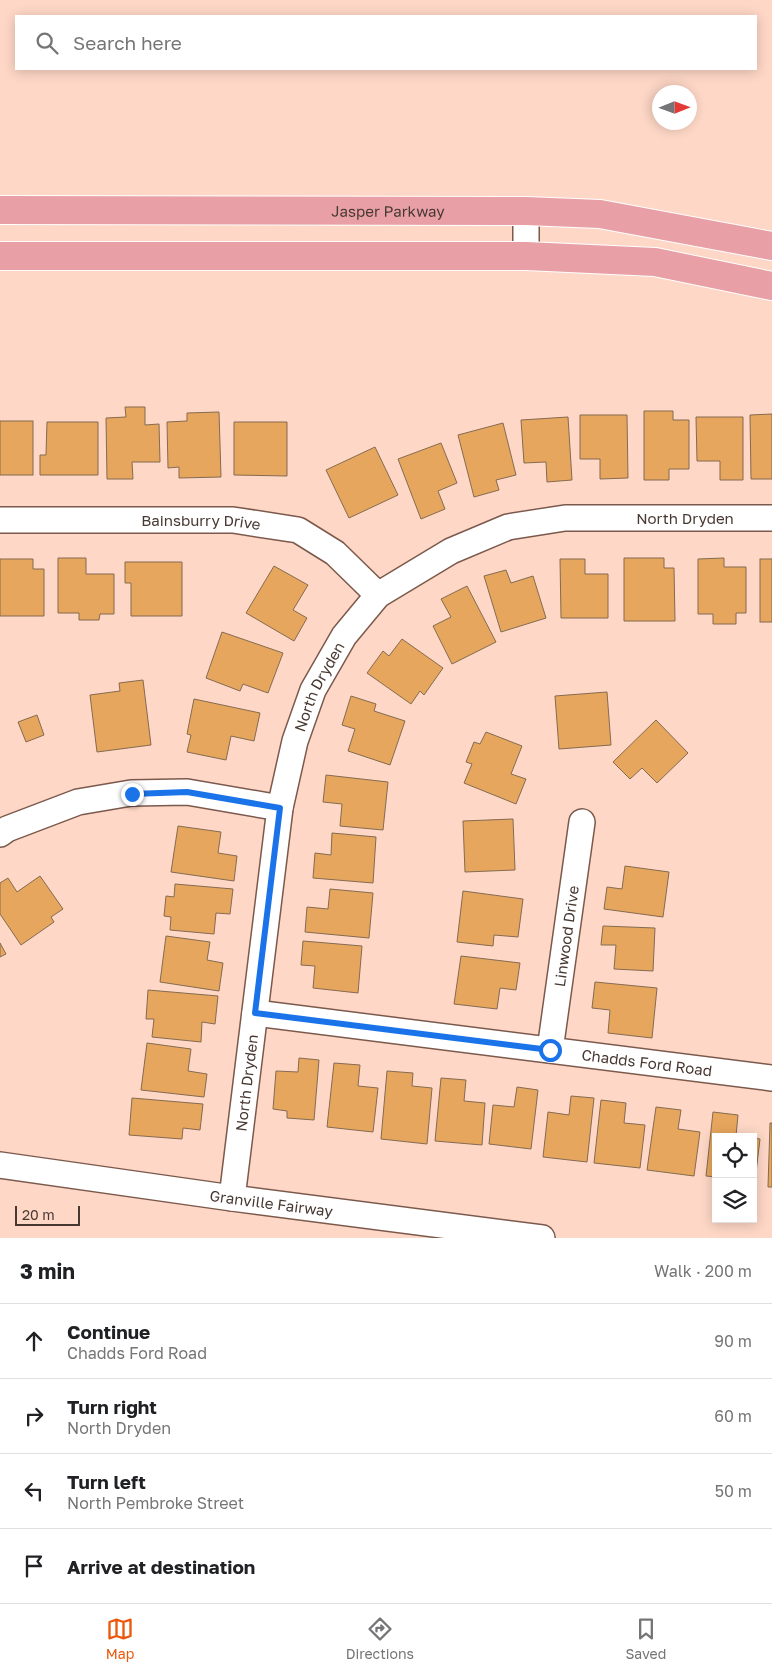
<!DOCTYPE html>
<html lang="en">
<head>
<meta charset="utf-8">
<style>
  :root { --surface:#fff; --page:#f6f6f6; --text:#202124; --muted:#757577; --line:#e0e0e0; --accent:#ea580c }
  body { margin:0; font-family:"Golos Text",sans-serif; background:var(--page); color:var(--text) }
  .controls { position:absolute; right:15px; bottom:15px; display:grid; overflow:hidden; border-radius:0px; box-shadow:0 2px 12px #0003 }
  .controls button { width:45px; height:45px; display:grid; place-items:center; padding:0; border:0; border-bottom:1px solid var(--line); background:var(--surface); color:var(--text); font:25px sans-serif }
  .compass { position:absolute; left:652px; top:85px; width:45px; height:45px; border-radius:50%; background:var(--surface); box-shadow:0 2px 12px #0003; rotate:89deg }
  .scale { position:absolute; left:15px; bottom:12px; width:65px; box-sizing:border-box; padding-left:5px; border:2px solid #483832; border-top:0; font-size:14px; line-height:18px; white-space:nowrap; color:#483832; -webkit-text-stroke:4px #fed7c6; paint-order:stroke }
  .stop { position:absolute; width:15px; height:15px; margin:-11px; border:4px solid #1a73e8; border-radius:50%; background:#fff }
  .stop.end { background:#1a73e8; border-color:#fff; box-shadow:0 1px 5px #0008 }
  .list { margin:0; padding:0; list-style:none }
  h2 { display:flex; justify-content:space-between; align-items:center; height:65px; margin:0; padding:0 20px; font-size:21px }
  h2 small { font-size:16px; font-weight:400; color:var(--muted) }
  .list li { display:grid; grid-template-columns:32px 1fr auto; gap:15px; align-items:center; box-sizing:border-box; height:75px; padding:0 20px; border-top:1px solid var(--line) }
  .list b { display:block; font-size:19px; white-space:nowrap }
  .list p { margin:0; font-size:16px; white-space:nowrap; color:var(--muted) }
  .list em { font-size:16px; font-style:normal; color:var(--muted) }
  .icon { flex:none; width:28px; height:28px; fill:none; stroke:currentColor; stroke-width:2; stroke-linecap:round; stroke-linejoin:round }
  .map { position:relative; flex:none; width:772px; height:1238px; overflow:hidden }
  .search { position:absolute; background:var(--surface); box-shadow:0 2px 12px #0003; left:15px; right:15px; top:15px; height:55px; display:flex; align-items:center; gap:12px; box-sizing:border-box; padding:0 18px; border-radius:0px; color:var(--muted); font-size:19px }
  .sheet { height:365px; background:var(--surface) }
  nav { display:flex; justify-content:space-around; align-items:center; box-sizing:border-box; height:70px; border-top:1px solid var(--line); background:var(--surface); font-size:14px; color:var(--muted) }
  nav a { display:grid; justify-items:center; gap:2px }
  nav .on { color:var(--accent) }
  .map>svg:first-child { display:block }
  .building { fill:#e7a65d; stroke:#846b51 }
  .lines { fill:none; stroke-linecap:round; stroke-linejoin:round }
  .minor-casing { stroke:#7b594c; stroke-width:28 }
  .major-casing { stroke:#fff; stroke-width:30 }
  .minor { stroke:#fff; stroke-width:25 }
  .major { stroke:#e8a0a6; stroke-width:28 }
  .route { stroke:#1a73e8; stroke-width:6 }
  .labels { text-anchor:middle; dominant-baseline:central; stroke-width:5; stroke-linejoin:round; paint-order:stroke }
  .street-label { font-size:15px; fill:#483832; stroke:#fed7c6 }
</style>
</head>
<body>
<div class="map">
<svg width="772" height="1238" viewBox="0 0 772 1238">
  <rect width="100%" height="100%" fill="#fed7c6"/>
  <g class="building">
    <polygon points="125,407 145,407 145,425 159,424 160,462 132,462 133,479 107,479 106,418 126,417"/>
    <polygon points="644,411 673,411 673,420 689,420 689,469 669,469 669,480 644,480"/>
    <polygon points="219,412 221,477 179,478 179,467 168,468 167,422 187,421 187,413"/>
    <polygon points="772,414 772,479 751,479 750,415"/>
    <polygon points="580,415 627,415 628,478 600,479 600,459 580,459"/>
    <polygon points="568,417 572,480 547,482 546,462 524,463 521,420"/>
    <polygon points="696,417 743,417 743,480 720,480 720,461 697,461"/>
    <rect x="0" y="421" width="33" height="54"/>
    <polygon points="47,422 98,422 98,475 40,475 40,455 46,455"/>
    <polygon points="234,422 287,422 287,476 234,475"/>
    <polygon points="503,423 516,475 496,480 499,490 474,497 458,435"/>
    <polygon points="441,443 457,483 438,491 445,509 421,519 398,459"/>
    <polygon points="375,447 398,495 349,518 326,470"/>
    <polygon points="58,558 86,558 86,574 114,574 114,614 100,614 99,620 79,620 79,613 58,613"/>
    <polygon points="624,558 664,558 664,568 674,568 675,621 624,621"/>
    <polygon points="724,558 724,567 746,567 746,613 736,613 736,624 713,624 713,614 698,614 698,559"/>
    <polygon points="0,559 33,559 33,569 44,569 44,616 0,616"/>
    <polygon points="560,559 585,559 585,574 608,574 608,618 561,618"/>
    <rect x="760" y="559" width="12" height="63"/>
    <polygon points="125,562 182,562 182,616 131,616 131,583 125,583"/>
    <polygon points="274,566 308,585 293,610 307,618 294,641 246,613"/>
    <polygon points="506,570 511,583 533,576 546,618 501,632 484,576"/>
    <polygon points="467,586 496,642 452,664 433,626 451,617 441,599"/>
    <polygon points="222,632 283,653 268,693 243,684 240,691 206,678"/>
    <polygon points="402,639 443,668 424,695 420,691 411,704 367,673 383,651 389,656"/>
    <polygon points="143,680 151,745 97,752 90,695 120,691 119,683"/>
    <polygon points="607,692 611,745 559,749 555,696"/>
    <polygon points="351,696 376,704 374,711 405,721 390,765 348,751 355,729 342,725"/>
    <polygon points="194,699 260,713 254,741 231,736 226,760 187,752 191,735 187,734"/>
    <polygon points="37,715 44,735 26,742 18,722"/>
    <polygon points="656,720 688,753 657,783 642,768 630,779 613,762"/>
    <polygon points="486,732 522,746 511,774 526,779 516,804 464,783 472,764 466,762 474,742 480,744"/>
    <polygon points="326,775 388,782 383,830 340,826 342,804 323,802"/>
    <polygon points="513,819 515,870 465,872 463,821"/>
    <polygon points="178,826 221,832 218,853 237,856 234,881 171,872"/>
    <polygon points="332,833 376,837 373,883 313,878 315,853 331,855"/>
    <polygon points="625,866 669,872 663,917 604,909 607,887 622,889"/>
    <polygon points="40,876 63,909 51,917 54,922 21,945 0,914 0,883 8,878 17,892"/>
    <polygon points="175,884 233,889 230,914 216,913 214,934 170,930 171,917 164,916 166,896 174,897"/>
    <polygon points="330,889 373,893 369,938 305,932 307,907 328,909"/>
    <polygon points="463,891 523,899 518,937 494,935 493,946 457,942"/>
    <polygon points="603,926 655,928 653,971 614,969 616,945 601,945"/>
    <polygon points="166,936 210,942 207,960 223,963 219,991 160,982"/>
    <polygon points="303,941 362,946 358,993 313,988 315,966 301,965"/>
    <polygon points="0,943 6,954 0,957"/>
    <polygon points="461,956 520,963 516,990 500,988 497,1009 454,1004"/>
    <polygon points="595,982 657,988 652,1038 608,1033 610,1010 592,1008"/>
    <polygon points="148,990 218,996 215,1024 202,1022 201,1042 152,1037 154,1019 146,1019"/>
    <polygon points="147,1043 191,1049 188,1071 207,1074 204,1097 141,1090"/>
    <polygon points="299,1058 319,1060 314,1120 287,1118 287,1111 273,1109 276,1071 298,1072"/>
    <polygon points="334,1063 360,1065 358,1086 378,1088 373,1132 327,1127"/>
    <polygon points="387,1071 413,1073 412,1086 432,1088 427,1144 381,1139"/>
    <polygon points="441,1078 466,1080 464,1101 485,1103 482,1145 435,1141"/>
    <polygon points="517,1087 538,1090 531,1149 489,1144 493,1105 514,1107"/>
    <polygon points="571,1096 594,1098 587,1162 543,1157 548,1112 569,1115"/>
    <polygon points="132,1098 203,1104 200,1130 183,1128 182,1139 129,1135"/>
    <polygon points="601,1100 626,1103 624,1123 645,1125 640,1168 594,1163"/>
    <polygon points="656,1107 681,1110 678,1129 700,1132 694,1176 647,1170"/>
    <polygon points="713,1112 738,1115 736,1136 739,1137 716,1137 716,1177 706,1176"/>
    <polygon points="770,1123 772,1123 772,1187 768,1187"/>
    <polygon points="753,1138 760,1139 755,1181 753,1181"/>
  </g>
  <g class="lines">
    <defs>
      <g id="minor">
        <polyline points="526,256 526,211"/>
        <path id="s1" d="M0,520h233l65,10 37,23 43,42"/>
        <polyline points="0,834 7,829 78,802 131,793 187,792 280,808"/>
        <path id="s2" d="M255,1013l517,65"/>
        <path id="s3" d="M550,1050l32,-228"/>
        <path id="s4" d="M0,1165l232,33 310,40"/>
        <path id="s5" d="M232,1198l48,-390 15,-67 18,-51 31,-54 34,-41 73,-44 57,-24 57,-9h207"/>
      </g>
      <g id="major">
        <path id="s6" d="M0,210l526,1 74,3 172,32"/>
        <polyline points="0,256 526,256 655,262 772,286"/>
      </g>
    </defs>
    <use href="#minor" class="minor-casing"/>
    <use href="#major" class="major-casing"/>
    <use href="#minor" class="minor"/>
    <use href="#major" class="major"/>
  </g>
  <g class="lines">
    <polyline class="route" points="132,794 187,792 280,808 255,1013 550,1050"/>
  </g>
  <g class="labels">
    <g class="street-label">
      <text stroke="none"><textPath href="#s6" startOffset="388">Jasper Parkway</textPath></text>
      <text stroke="none"><textPath href="#s5" startOffset="956">North Dryden</textPath></text>
      <text stroke="none"><textPath href="#s1" startOffset="201">Bainsburry Drive</textPath></text>
      <text stroke="none"><textPath href="#s5" startOffset="521">North Dryden</textPath></text>
      <text stroke="none"><textPath href="#s3" startOffset="115">Linwood Drive</textPath></text>
      <text stroke="none"><textPath href="#s2" startOffset="395">Chadds Ford Road</textPath></text>
      <text stroke="none"><textPath href="#s5" startOffset="116">North Dryden</textPath></text>
      <text stroke="none"><textPath href="#s4" startOffset="274">Granville Fairway</textPath></text>
    </g>
  </g>
</svg>
<div class="controls">
<button><svg class="icon" aria-label="locate" viewBox="0 0 24 24"><circle cx="12" cy="12" r="6"/><path d="M12 2v4M12 18v4M2 12h4M18 12h4"/></svg></button>
<button><svg class="icon" aria-label="layers" viewBox="0 0 24 24"><path d="M12 4l9 5-9 5-9-5zM3 14l9 5 9-5"/></svg></button>
</div>
<svg class="compass" viewBox="-18 -18 36 36"><path d="M0-13l5 13h-10z" fill="#e53935"/><path d="M0 13l5-13h-10z" fill="#757577"/></svg>
<div class="scale">20 m</div>
<div class="stop" style="left:550px;top:1050px"></div>
<div class="stop end" style="left:132px;top:794px"></div>
<div class="search"><svg class="icon" aria-label="search" viewBox="0 0 24 24"><circle cx="10" cy="10" r="6"/><path d="M15 15l6 6"/></svg>Search here</div>
</div>
<section class="sheet">
<h2>3 min<small>Walk · 200 m</small></h2>
<ul class="list">
<li><svg class="icon" aria-label="ahead" viewBox="0 0 24 24"><path d="M12 20V5M6 11l6-6 6 6"/></svg><div><b>Continue</b><p>Chadds Ford Road</p></div><em>90 m</em></li>
<li><svg class="icon" aria-label="right" viewBox="0 0 24 24"><path d="M7 20v-9h11M14 6l5 5-5 5"/></svg><div><b>Turn right</b><p>North Dryden</p></div><em>60 m</em></li>
<li><svg class="icon" aria-label="left" viewBox="0 0 24 24"><path d="M17 20v-9H6M10 6l-5 5 5 5"/></svg><div><b>Turn left</b><p>North Pembroke Street</p></div><em>50 m</em></li>
<li><svg class="icon" aria-label="arrive" viewBox="0 0 24 24"><path d="M6 21V4h12l-3 4 3 4H6"/></svg><div><b>Arrive at destination</b></div></li>
</ul>
</section>
<nav>
<a class="on"><svg class="icon" aria-label="map" viewBox="0 0 24 24"><path d="M3 6l6-2 6 2 6-2v14l-6 2-6-2-6 2zM9 4v14M15 6v14"/></svg>Map</a>
<a><svg class="icon" aria-label="directions" viewBox="0 0 24 24"><path d="M12 3l9 9-9 9-9-9zM9 14v-3h6M13 9l2 2-2 2"/></svg>Directions</a>
<a><svg class="icon" aria-label="saved" viewBox="0 0 24 24"><path d="M7 4h10v16l-5-4-5 4z"/></svg>Saved</a>
</nav>
</body>
</html>
